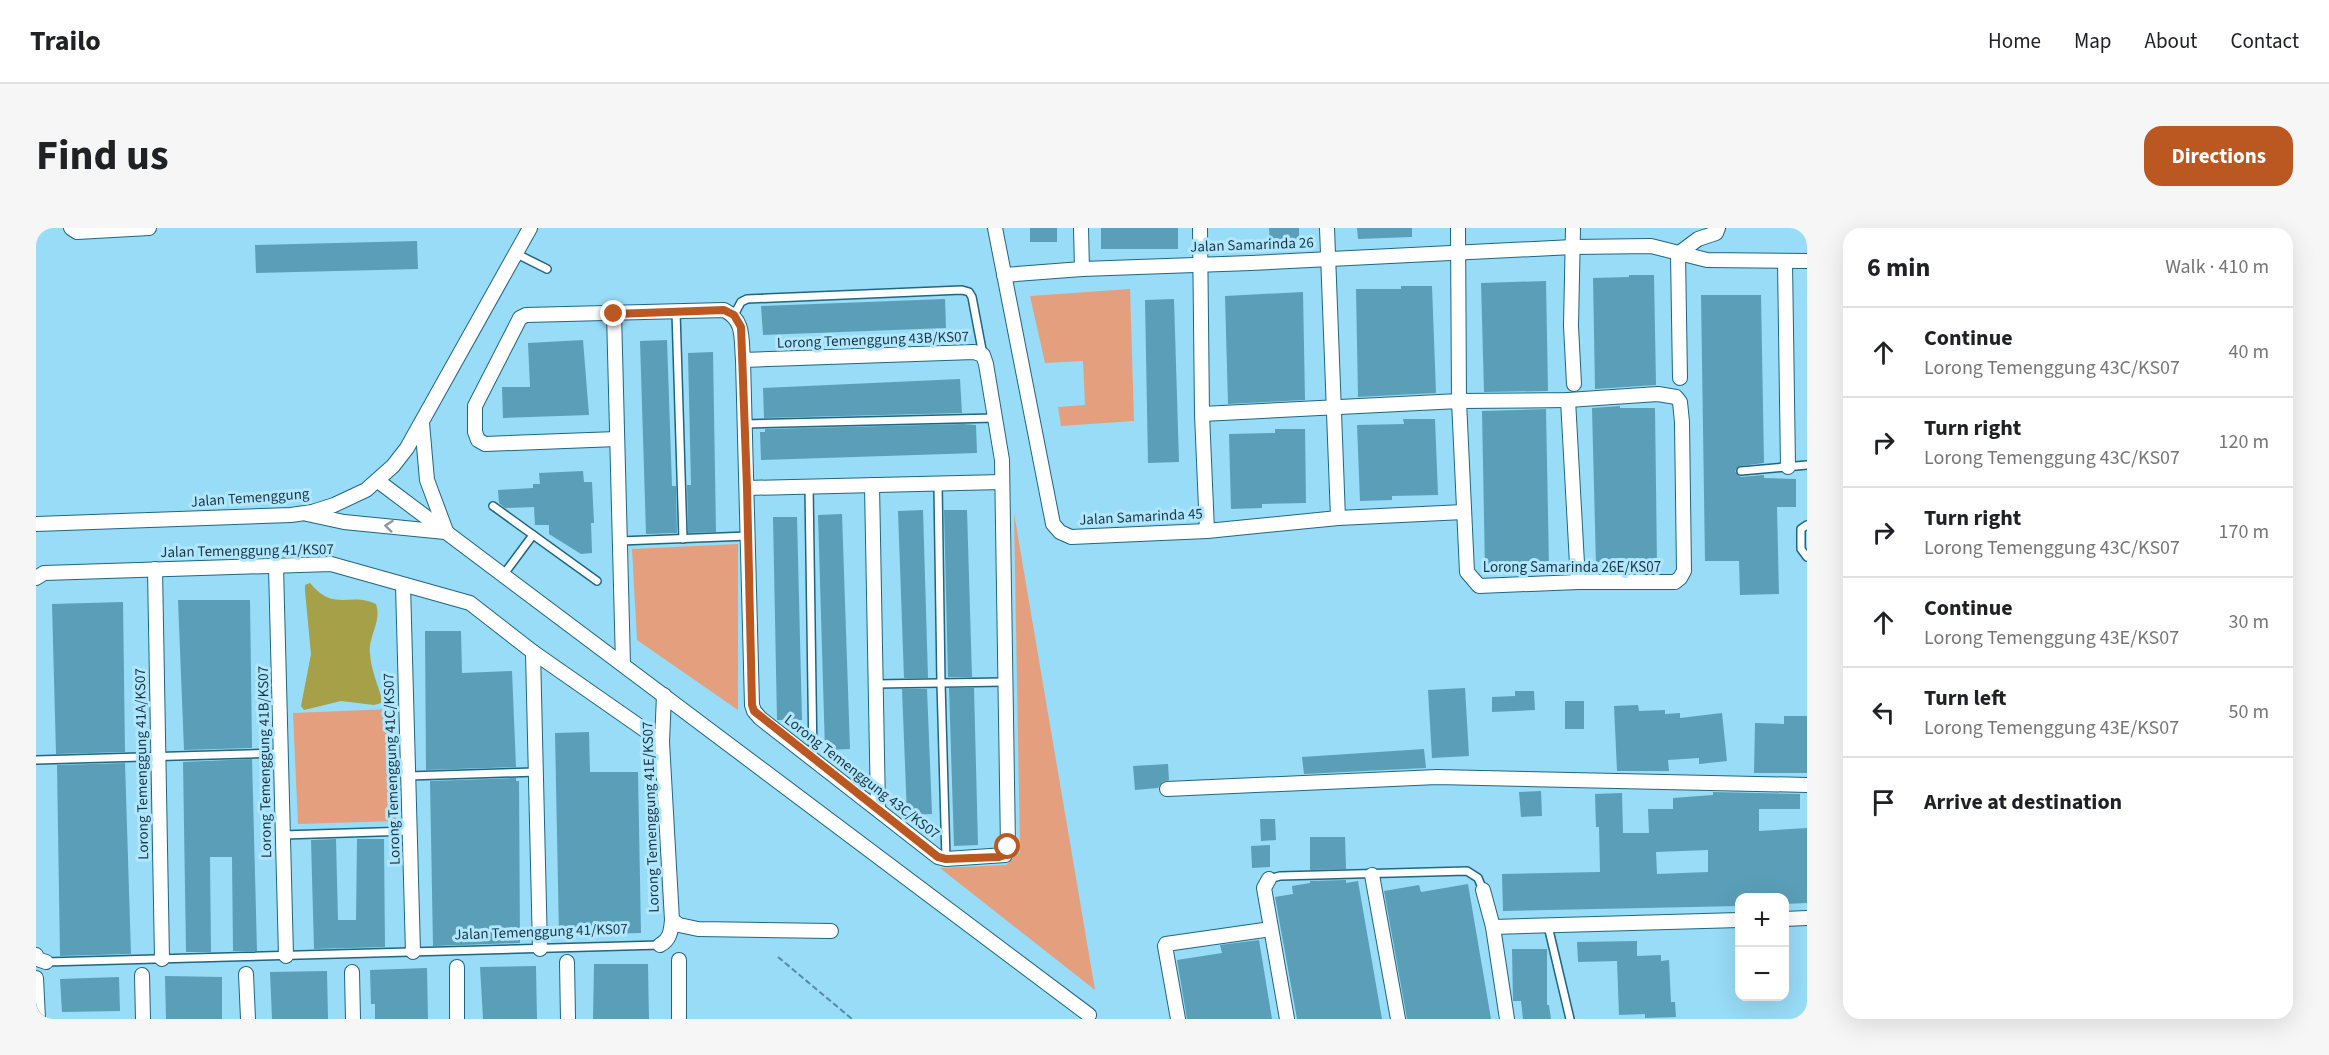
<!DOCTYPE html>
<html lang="en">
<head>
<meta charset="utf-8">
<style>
  :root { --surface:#fff; --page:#f6f6f6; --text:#202124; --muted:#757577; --line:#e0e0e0; --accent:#bb5821 }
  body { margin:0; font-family:"Source Sans 3",sans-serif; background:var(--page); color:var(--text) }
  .controls { position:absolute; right:18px; bottom:18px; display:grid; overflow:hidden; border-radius:12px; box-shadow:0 6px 24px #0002 }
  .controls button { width:54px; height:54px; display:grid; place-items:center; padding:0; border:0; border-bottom:2px solid var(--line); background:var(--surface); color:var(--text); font:30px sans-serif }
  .stop { position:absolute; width:18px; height:18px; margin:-14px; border:4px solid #bb5821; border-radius:50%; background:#fff }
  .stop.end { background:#bb5821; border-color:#fff; box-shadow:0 2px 6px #0008 }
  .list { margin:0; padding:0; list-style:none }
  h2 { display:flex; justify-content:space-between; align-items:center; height:78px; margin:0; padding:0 24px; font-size:26px }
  h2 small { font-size:20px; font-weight:400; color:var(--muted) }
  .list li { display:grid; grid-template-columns:39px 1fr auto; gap:18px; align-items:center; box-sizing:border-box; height:90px; padding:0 24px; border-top:2px solid var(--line) }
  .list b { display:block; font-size:22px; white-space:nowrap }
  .list p { margin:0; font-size:20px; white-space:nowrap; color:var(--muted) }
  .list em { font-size:20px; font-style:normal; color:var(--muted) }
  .icon { flex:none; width:33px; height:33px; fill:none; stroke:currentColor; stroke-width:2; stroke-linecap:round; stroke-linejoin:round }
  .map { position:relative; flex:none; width:1771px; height:791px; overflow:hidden; border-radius:18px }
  header { display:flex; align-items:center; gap:36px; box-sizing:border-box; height:84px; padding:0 30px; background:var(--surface); border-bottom:2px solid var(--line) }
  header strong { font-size:28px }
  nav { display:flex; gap:33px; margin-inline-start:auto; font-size:21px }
  .intro { display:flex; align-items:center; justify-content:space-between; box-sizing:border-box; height:144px; padding:0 36px }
  h1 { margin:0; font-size:42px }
  .button { padding:15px 27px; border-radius:18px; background:var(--accent); color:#fff; font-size:21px; font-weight:700 }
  main { display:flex; gap:36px; padding:0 36px }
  aside { flex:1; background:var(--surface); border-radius:18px; box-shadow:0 6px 24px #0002 }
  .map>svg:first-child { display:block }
  .green { fill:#e49f7f }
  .water { fill:#a6a048 }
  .building { fill:#5b9eb8; fill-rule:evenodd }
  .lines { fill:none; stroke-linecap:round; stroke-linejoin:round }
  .service-casing { stroke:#1f667f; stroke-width:10 }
  .minor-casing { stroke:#1f667f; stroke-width:16 }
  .path { stroke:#598a9e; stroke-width:2; stroke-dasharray:6 3; stroke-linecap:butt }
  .service { stroke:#fff; stroke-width:7 }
  .minor { stroke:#fff; stroke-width:14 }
  .oneway { stroke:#8c9aa0 }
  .route { stroke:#bb5821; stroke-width:8 }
  .labels { text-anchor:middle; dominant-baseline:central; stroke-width:6; stroke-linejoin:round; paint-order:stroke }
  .street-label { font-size:15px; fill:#183540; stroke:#b1e7fe }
</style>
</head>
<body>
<header>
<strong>Trailo</strong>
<nav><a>Home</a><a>Map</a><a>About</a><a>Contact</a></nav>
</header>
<div class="intro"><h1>Find us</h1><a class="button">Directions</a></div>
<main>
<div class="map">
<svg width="1771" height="791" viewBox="0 0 1771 791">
  <rect width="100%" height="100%" fill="#98dcf8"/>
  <g class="green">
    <polygon points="1094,61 1098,193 1025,198 1022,179 1049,177 1047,133 1009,135 994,68"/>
    <polygon points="978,285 1059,762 904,640 970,637 984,624"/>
    <polygon points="702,316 702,482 601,412 596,321"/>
    <polygon points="355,481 360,593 262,596 257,485"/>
  </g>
  <path class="water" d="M274,355c25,30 40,8 66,21 6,18 -8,32 -6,50 1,14 7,29 11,42v7l-7,2 -33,-4 -37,9 -3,-4 10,-52 -6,-63v-6z"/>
  <g class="building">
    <rect x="994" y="0" width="27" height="14"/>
    <rect x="1065" y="0" width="77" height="21"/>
    <polygon points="1233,0 1263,0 1263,14 1234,15"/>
    <polygon points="1321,0 1376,0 1376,9 1322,11"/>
    <polygon points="381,13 382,41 220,45 219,17"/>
    <polygon points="1593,47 1618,47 1620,157 1559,161 1557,50 1593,49"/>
    <polygon points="1510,53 1512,163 1448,164 1445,55"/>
    <polygon points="1365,58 1396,58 1400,165 1322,169 1320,61 1365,61"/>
    <polygon points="1267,64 1269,172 1192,176 1189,68"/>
    <polygon points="1665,67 1725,67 1728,235 1704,238 1699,243 1705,249 1728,247 1728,250 1760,251 1760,279 1741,279 1743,366 1704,367 1703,333 1669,333"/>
    <polygon points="909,71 910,100 727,107 725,78"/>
    <polygon points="1138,71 1143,234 1112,235 1109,72"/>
    <polygon points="547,112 553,187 467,190 466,159 494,159 492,115"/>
    <polygon points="631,112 636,258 640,258 641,305 610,306 604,113"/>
    <polygon points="677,124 680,304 652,305 651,257 655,257 652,125"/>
    <polygon points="924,151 926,185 728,190 727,160"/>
    <polygon points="1584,178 1584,180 1619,180 1621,337 1560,338 1556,180"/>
    <polygon points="1510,181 1513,339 1449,342 1446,183"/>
    <polygon points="1367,191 1399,191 1402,267 1356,268 1356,272 1324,273 1321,197 1368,196"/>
    <polygon points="927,196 940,197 941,225 725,232 724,204 729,204 729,201"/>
    <polygon points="1239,201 1269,201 1270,275 1226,276 1226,280 1195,281 1193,206 1239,205"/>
    <polygon points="547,243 548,254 556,254 558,295 555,295 556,325 545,326 513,306 513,297 499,297 498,279 469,280 463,275 462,262 497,260 497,256 504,256 503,245"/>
    <polygon points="887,282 892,450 868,450 862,283"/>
    <polygon points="908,282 931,282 936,449 912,449"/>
    <polygon points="806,286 814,521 789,522 782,287"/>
    <polygon points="737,289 761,289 766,492 741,492"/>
    <polygon points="142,372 214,372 216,520 148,522"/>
    <polygon points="87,374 89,524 20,526 16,376"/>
    <polygon points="389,403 425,403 426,445 476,443 480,539 390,542"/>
    <polygon points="913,460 938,460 942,617 918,618"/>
    <polygon points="1429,460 1433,528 1396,530 1392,462"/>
    <polygon points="866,461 891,461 896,586 871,587"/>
    <polygon points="1479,463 1498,463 1499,482 1456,484 1456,469 1479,468"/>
    <rect x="1529" y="473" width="19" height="28"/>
    <polygon points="1602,477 1603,483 1629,482 1629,486 1644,485 1644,490 1686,485 1691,533 1663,536 1663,530 1632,532 1633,543 1581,543 1578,478"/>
    <polygon points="1748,488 1771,488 1771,545 1718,545 1719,495 1748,496"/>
    <polygon points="553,504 554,544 602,544 605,705 523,707 519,505"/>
    <polygon points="1388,521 1390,540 1268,546 1266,529"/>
    <polygon points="216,531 221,723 197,723 196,629 174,629 175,724 150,724 147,534"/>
    <polygon points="89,535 95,726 24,728 21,537"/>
    <polygon points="1132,536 1133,552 1126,554 1122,560 1099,562 1097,538"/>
    <polygon points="480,550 480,553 483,553 484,715 397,718 394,553"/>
    <polygon points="1505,563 1506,588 1485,589 1483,564"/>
    <path d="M1677,564l87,2v15h-41v22l48,-3v75l-22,1v-7h-45v9l-237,5 -1,-37 98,-2 -1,-45h-3l-1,-33 27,-1 1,40h26l-1,-24h25v-11l40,-3zM1672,622v22l-51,2 -1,-22z"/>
    <polygon points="1224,591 1239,591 1240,612 1225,613"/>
    <polygon points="1274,609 1309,609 1310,641 1274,642"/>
    <polygon points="300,611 302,692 320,692 321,611 348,611 349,719 278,721 275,612"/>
    <polygon points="1234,617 1234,639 1216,640 1215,618"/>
    <polygon points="1310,652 1310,655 1322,653 1346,791 1261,791 1239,669 1257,666 1256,658 1274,655 1274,653"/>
    <polygon points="1432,656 1455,791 1371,791 1348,663 1383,657 1385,664"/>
    <polygon points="1223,712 1236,791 1151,791 1141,732 1186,725 1184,717"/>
    <polygon points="1601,713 1601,728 1625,727 1625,733 1633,732 1635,774 1639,774 1640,789 1609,790 1609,786 1583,787 1581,733 1542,734 1541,714"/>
    <polygon points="1476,721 1511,721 1511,777 1513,777 1515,791 1487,791 1485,773 1477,773"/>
    <polygon points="558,736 612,736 613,791 557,791"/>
    <polygon points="500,738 501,791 447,791 444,739"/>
    <polygon points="391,740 392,791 339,791 339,776 335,776 334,742"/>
    <polygon points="291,743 292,791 236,791 234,744"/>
    <polygon points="129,748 186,749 186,791 130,791"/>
    <polygon points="83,749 84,783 26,784 24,751"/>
  </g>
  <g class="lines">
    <defs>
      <g id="service">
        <polyline points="479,25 511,41"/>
        <polyline points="640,84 647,311"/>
        <polyline points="698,87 705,74 711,71 926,62 933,64 936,69 947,127"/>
        <polyline points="709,196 959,190"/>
        <polyline points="1705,243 1771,237"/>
        <polyline points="902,256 905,455 910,631"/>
        <polyline points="773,258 777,531"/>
        <polyline points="457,278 561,353"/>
        <polyline points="1771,297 1765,301 1765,321 1771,329"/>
        <polyline points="584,313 712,308"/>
        <polyline points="468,346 497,307"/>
        <polyline points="840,456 969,454"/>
        <polyline points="0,532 245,525"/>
        <polyline points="372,548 500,544"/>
        <polyline points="247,607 374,603"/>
        <polyline points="1233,651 1244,648 1431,643 1442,650 1447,662"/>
        <polyline points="1512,698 1534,791"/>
        <polyline points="10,734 624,717"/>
      </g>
      <g id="minor">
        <polyline points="35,0 41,4 113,0"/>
        <polyline points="959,0 1017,296 1024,304 1035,309 1171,303 1302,290 1428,284"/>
        <polyline points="1045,0 1046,41"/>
        <polyline points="1164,0 1166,186 1171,303"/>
        <polyline points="1291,0 1302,290"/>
        <polyline points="1537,0 1535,98 1538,156"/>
        <polyline points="1642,26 1644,150"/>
        <polyline points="1642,26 1662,11 1680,5 1682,0"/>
        <polyline points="1749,34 1752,239"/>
        <polyline points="968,47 1046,41 1215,35 1537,19 1615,18 1671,32 1771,33"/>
        <polyline points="578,85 587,436"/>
        <polyline points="1532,172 1542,354"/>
        <polyline points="1166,186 1423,173 1532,172 1622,166 1640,169 1644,174 1646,194 1648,343 1644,350 1639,354 1542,354 1443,358 1431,344 1423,173 1422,0"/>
        <polyline points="386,195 391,252 410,303"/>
        <path d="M581,211l-132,5 -7,-4 -3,-8v-26l45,-88 6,-3 198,-5c21,10 17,29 19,50l9,345 2,6 6,7 178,139 8,2 59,-4 3,-8 -6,-387 -16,-96 -3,-9 -9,-3 -231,8"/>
        <polyline points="342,253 1053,787"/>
        <polyline points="836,257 842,581"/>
        <polyline points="711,260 966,254"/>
        <polyline points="271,286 308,294 409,304"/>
        <polyline points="0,296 255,287 276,284 298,277 330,262 357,238 371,220 494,0"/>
        <polyline points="240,339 250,728"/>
        <polyline points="119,341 126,731"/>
        <polyline points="0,350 8,345 295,336 434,375 497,424 626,514"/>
        <polyline points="367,357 377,724"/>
        <polyline points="497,424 504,721"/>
        <polyline points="628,467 626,514 636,692 643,697 662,701 795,703"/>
        <polyline points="1131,561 1401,549 1771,557"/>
        <polyline points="1336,647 1362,791"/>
        <polyline points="1233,651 1228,660 1251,791"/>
        <polyline points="1447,662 1457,699 1471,791"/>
        <polyline points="1748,691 1771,690"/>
        <polyline points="1457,699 1704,692"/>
        <path d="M624,717c10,-5 11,-14 12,-25"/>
        <polyline points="0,727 1,731 10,734"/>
        <polyline points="643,732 643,791"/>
        <polyline points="531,734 532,791"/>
        <polyline points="421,739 421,791"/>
        <polyline points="316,744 317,791"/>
        <polyline points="210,746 212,791"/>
        <polyline points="106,747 107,791"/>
        <polyline points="0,750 2,791"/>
        <polyline points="1142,791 1129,718 1130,716 1235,701"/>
      </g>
    </defs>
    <use href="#service" class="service-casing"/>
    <use href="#minor" class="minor-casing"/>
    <polyline class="path" points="742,729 816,791"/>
    <use href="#service" class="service"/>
    <use href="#minor" class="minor"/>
  </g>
  <defs><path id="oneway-chevron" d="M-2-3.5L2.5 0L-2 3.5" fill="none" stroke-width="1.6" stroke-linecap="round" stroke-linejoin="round" transform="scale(1.5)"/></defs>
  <use class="oneway" href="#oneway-chevron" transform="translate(353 298) rotate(-174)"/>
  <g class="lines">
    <polyline class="route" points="578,86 688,82 698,87 705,99 711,260 716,477 718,483 902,629 910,631 963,629 969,627 972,619"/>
  </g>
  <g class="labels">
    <g class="street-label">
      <text transform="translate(1216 17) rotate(-2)">Jalan Samarinda 26</text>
      <text transform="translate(837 112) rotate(-2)">Lorong Temenggung 43B/KS07</text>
      <text transform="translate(214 270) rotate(-4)">Jalan Temenggung</text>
      <text transform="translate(1105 289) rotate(-3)">Jalan Samarinda 45</text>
      <text transform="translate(211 323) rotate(-1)">Jalan Temenggung 41/KS07</text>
      <text x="1536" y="339">Lorong Samarinda 26E/KS07</text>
      <text transform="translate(229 534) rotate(-91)">Lorong Temenggung 41B/KS07</text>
      <text transform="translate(106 536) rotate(-91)">Lorong Temenggung 41A/KS07</text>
      <text transform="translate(356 541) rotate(-92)">Lorong Temenggung 41C/KS07</text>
      <text transform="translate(826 549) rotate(38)">Lorong Temenggung 43C/KS07</text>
      <text transform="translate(615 589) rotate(-92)">Lorong Temenggung 41E/KS07</text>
      <text transform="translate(505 704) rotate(-2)">Jalan Temenggung 41/KS07</text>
    </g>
  </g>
</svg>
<div class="controls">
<button>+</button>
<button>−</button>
</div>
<div class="stop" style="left:972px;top:619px"></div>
<div class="stop end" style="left:578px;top:86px"></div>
</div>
<aside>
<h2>6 min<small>Walk · 410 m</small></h2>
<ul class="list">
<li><svg class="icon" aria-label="ahead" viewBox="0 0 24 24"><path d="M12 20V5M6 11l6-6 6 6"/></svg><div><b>Continue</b><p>Lorong Temenggung 43C/KS07</p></div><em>40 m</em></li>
<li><svg class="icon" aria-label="right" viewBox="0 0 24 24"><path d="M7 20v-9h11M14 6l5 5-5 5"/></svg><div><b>Turn right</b><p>Lorong Temenggung 43C/KS07</p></div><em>120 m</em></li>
<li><svg class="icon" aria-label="right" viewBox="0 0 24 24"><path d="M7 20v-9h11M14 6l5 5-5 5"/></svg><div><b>Turn right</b><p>Lorong Temenggung 43C/KS07</p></div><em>170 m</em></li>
<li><svg class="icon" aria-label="ahead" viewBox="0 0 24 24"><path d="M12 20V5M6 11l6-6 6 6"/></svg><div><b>Continue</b><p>Lorong Temenggung 43E/KS07</p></div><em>30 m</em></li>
<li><svg class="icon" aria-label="left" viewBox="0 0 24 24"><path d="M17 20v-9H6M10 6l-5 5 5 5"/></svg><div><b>Turn left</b><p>Lorong Temenggung 43E/KS07</p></div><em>50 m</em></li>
<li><svg class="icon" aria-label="arrive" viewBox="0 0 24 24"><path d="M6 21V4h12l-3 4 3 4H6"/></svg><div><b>Arrive at destination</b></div></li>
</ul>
</aside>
</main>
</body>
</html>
